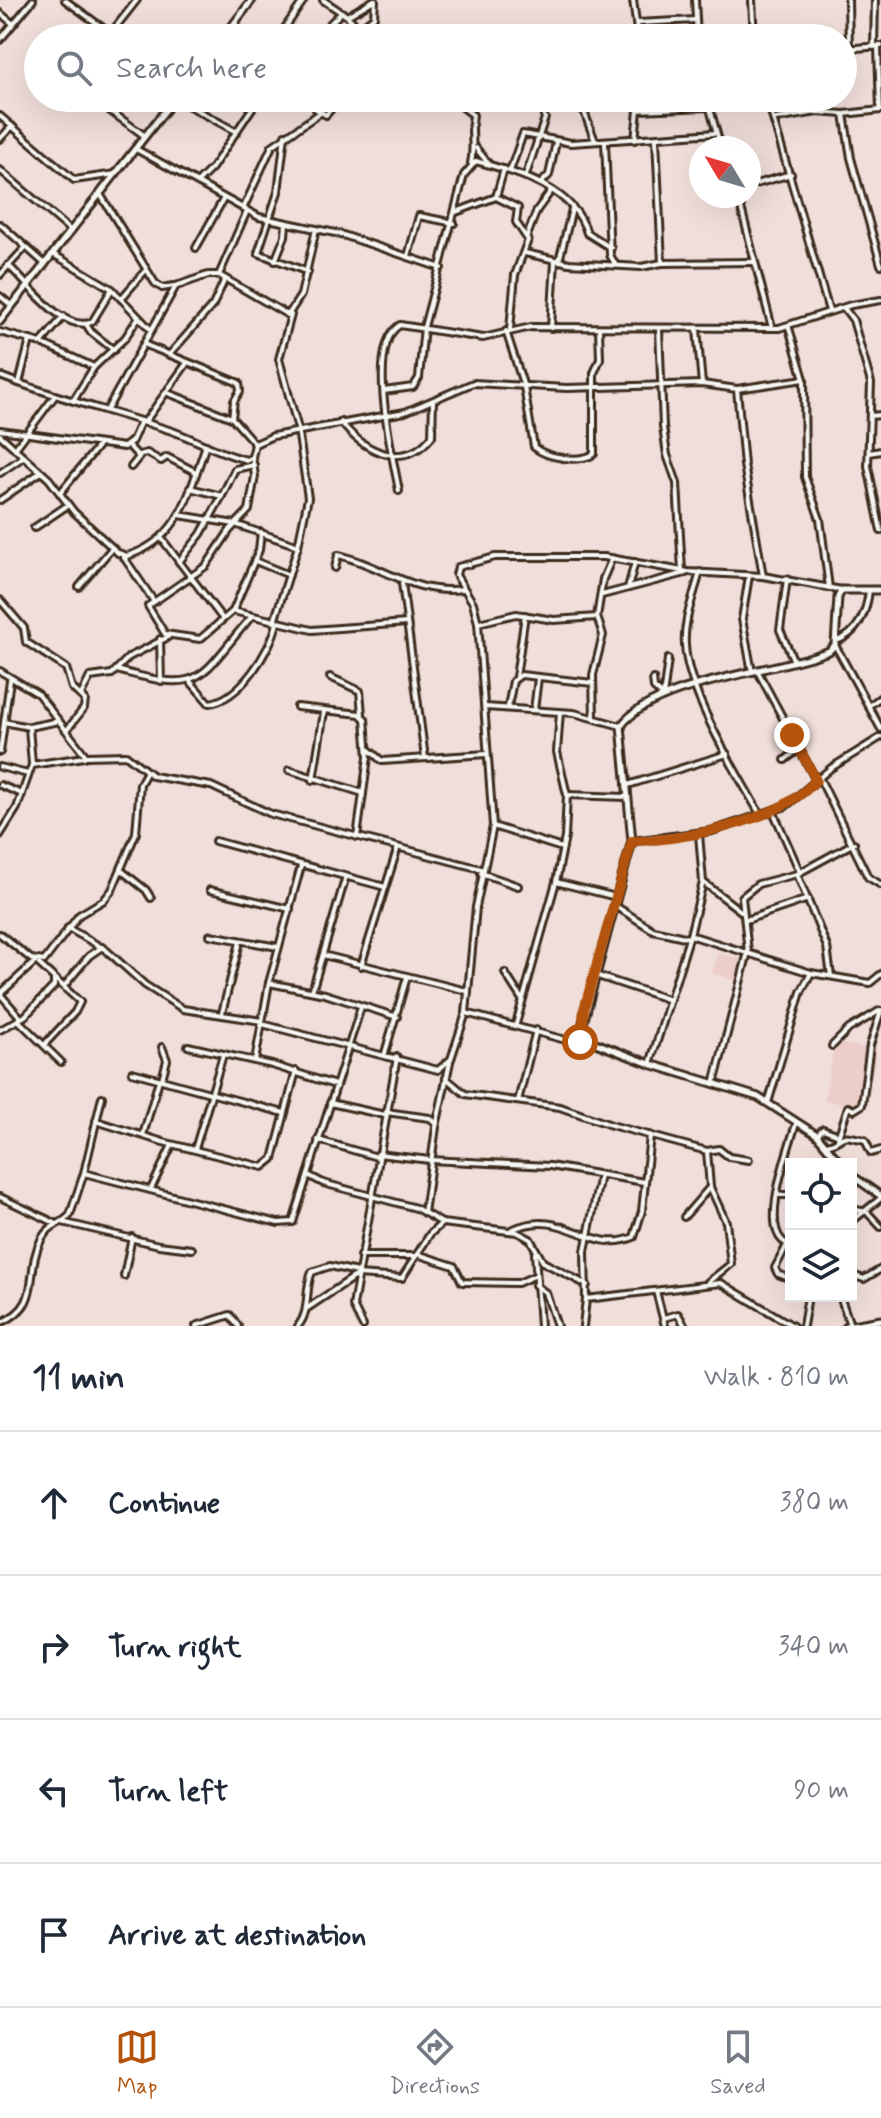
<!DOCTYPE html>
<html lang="en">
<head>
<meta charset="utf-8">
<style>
  :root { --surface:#fff; --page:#f6f6f7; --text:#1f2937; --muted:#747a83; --line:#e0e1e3; --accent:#b45309 }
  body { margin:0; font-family:Mynerve,sans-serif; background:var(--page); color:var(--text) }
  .controls { position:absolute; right:24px; bottom:24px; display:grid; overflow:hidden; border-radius:0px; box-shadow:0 8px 32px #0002 }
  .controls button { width:72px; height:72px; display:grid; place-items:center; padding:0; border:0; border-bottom:2px solid var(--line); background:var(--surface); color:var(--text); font:40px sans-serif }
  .compass { position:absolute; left:689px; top:136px; width:72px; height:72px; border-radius:50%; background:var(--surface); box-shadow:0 8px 32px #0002; rotate:308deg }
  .stop { position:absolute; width:24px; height:24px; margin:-18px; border:6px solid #b45309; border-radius:50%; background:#fff }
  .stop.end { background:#b45309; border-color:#fff; box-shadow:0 2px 8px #0008 }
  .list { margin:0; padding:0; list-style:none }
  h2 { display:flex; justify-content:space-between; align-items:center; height:104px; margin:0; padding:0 32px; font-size:34px }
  h2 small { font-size:26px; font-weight:400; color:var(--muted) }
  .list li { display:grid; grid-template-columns:52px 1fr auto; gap:24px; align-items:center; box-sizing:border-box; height:144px; padding:0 32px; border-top:2px solid var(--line) }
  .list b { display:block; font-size:30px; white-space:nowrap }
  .list em { font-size:26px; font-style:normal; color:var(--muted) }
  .icon { flex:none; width:44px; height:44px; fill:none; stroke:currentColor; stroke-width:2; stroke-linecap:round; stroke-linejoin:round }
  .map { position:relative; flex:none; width:881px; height:1326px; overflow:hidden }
  .search { position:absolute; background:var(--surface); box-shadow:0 8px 32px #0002; left:24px; right:24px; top:24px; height:88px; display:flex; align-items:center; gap:20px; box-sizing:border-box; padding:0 28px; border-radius:44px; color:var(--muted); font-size:30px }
  .sheet { height:680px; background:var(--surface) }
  nav { display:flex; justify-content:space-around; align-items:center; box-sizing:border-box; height:112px; border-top:2px solid var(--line); background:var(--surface); font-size:22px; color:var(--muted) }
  nav a { display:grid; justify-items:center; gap:4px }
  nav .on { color:var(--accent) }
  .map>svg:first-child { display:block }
  .built { fill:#eccdc9 }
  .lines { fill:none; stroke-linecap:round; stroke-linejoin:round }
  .minor-casing { stroke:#3b2a1e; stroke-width:10 }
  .tertiary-casing { stroke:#3b2a1e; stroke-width:11 }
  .minor { stroke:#f6f6f2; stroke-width:4 }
  .tertiary { stroke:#f6f6f2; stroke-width:5 }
  .route { stroke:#b45309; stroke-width:10 }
</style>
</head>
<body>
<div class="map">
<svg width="881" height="1326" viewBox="0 0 881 1326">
  <rect width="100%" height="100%" fill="#f0deda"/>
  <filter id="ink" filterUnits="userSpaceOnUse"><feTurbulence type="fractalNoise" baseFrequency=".0125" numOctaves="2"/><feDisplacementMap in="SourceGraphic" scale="16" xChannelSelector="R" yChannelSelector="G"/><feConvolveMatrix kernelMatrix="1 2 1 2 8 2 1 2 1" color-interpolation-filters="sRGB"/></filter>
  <g filter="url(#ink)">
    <g class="built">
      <polygon points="718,953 743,960 737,981 712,973"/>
      <polygon points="835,1042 877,1050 866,1108 824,1100"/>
    </g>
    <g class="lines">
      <defs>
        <g id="minor">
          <polyline points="65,0 110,33"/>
          <polyline points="323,0 347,16 369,38"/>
          <polyline points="633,0 638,38"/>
          <polyline points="695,0 697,38"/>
          <polyline points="752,0 754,38"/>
          <polyline points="848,0 849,49"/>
          <polyline points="0,13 12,23"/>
          <polyline points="347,16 374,0"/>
          <polyline points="235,23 245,38"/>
          <polyline points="637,23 696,20"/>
          <polyline points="325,28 337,38"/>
          <polyline points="360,28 374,17 375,0"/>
          <polyline points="107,38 137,0"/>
          <polyline points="278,38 304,0"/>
          <polyline points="315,38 342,12"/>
          <polyline points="497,38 505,38"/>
          <polyline points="0,40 33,0"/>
          <polyline points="878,46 880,110"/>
          <polyline points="874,47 875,0"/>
          <polyline points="843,49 881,46"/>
          <polyline points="92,98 145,136"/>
          <polyline points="175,98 237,132"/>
          <polyline points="315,98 316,109 326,115 340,98"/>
          <path d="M451,98l22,17c-3,17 2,31 -2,48"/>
          <polyline points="579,98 595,141"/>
          <polyline points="633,98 638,110 635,140"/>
          <polyline points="707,98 721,148"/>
          <polyline points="767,98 829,311"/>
          <polyline points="463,107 472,98"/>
          <polyline points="638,110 709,107"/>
          <polyline points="844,114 881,110"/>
          <polyline points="0,116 74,180 116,174"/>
          <polyline points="776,119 817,112 844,114 851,158 881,265"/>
          <polyline points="285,135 278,192 258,253 308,272"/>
          <polyline points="0,139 12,126"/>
          <polyline points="656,139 662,263"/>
          <polyline points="605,142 610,255 615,264"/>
          <polyline points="476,148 488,163"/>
          <polyline points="136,149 259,217 340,234 441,268"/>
          <polyline points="504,169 496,197 518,208 516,222 528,240 515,275 510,329"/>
          <polyline points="0,170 70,230"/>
          <polyline points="510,171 523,134 571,143 716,133"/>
          <polyline points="526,175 545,118 536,98"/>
          <polyline points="198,182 212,168 259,98"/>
          <polyline points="541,183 549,175 556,142"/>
          <polyline points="749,186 791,174"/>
          <polyline points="100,194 155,283 162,288 174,286"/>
          <polyline points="738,196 772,328"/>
          <polyline points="243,209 272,146 320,113"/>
          <polyline points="456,212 496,197"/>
          <polyline points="0,224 45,264"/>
          <polyline points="527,236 537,210 551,191"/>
          <polyline points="196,248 224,198"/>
          <polyline points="525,253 569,263 641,267 662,263 754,262"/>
          <polyline points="53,254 112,289 151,330"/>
          <polyline points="408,256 419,216 454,223"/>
          <polyline points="275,261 285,236 286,223"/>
          <polyline points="559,261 572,209"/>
          <path d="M8,265c19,17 55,69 84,57l20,-33"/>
          <polyline points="0,275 25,248"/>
          <polyline points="219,275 247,211"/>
          <polyline points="0,296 12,306"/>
          <polyline points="121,299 145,271"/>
          <polyline points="844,308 853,320 871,383 868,466 881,531"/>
          <polyline points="86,324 91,332 114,350"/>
          <polyline points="551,328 555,261"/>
          <polyline points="659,328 663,427 667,455 677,483 682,571"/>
          <polyline points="789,328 804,379 805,477 820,519 829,588"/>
          <polyline points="697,329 702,384"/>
          <path d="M506,331l18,56 10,60c13,11 45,16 60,7v-81l6,-14 -1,-31"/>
          <polyline points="0,332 41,343 94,367 125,338 138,318"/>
          <polyline points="41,343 64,316"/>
          <polyline points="146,345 239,383 240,391 234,401 232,418"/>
          <polyline points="169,355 213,305 225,279"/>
          <path d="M0,376c56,22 115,36 172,55 25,9 49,23 75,29l5,-3 3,-13 18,-8 132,-24 68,-29 94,5 135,-4 35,5 67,-10"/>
          <polyline points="19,383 30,340"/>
          <polyline points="737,389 744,465 763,576"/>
          <path d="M384,391l29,-4 6,-9 5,-51 40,-152 12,-14c42,12 98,27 111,72l24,15"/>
          <polyline points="168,393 232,418 255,444"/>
          <polyline points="73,401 94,367"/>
          <polyline points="108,408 176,286 208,275 219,275 288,315 301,295 316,229"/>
          <polyline points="870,416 881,415"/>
          <path d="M341,422c22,29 63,50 91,14l1,-35"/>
          <polyline points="144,423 187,363"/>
          <polyline points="0,430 124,447 132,441 141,421"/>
          <path d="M0,435l49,44 25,33 44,41 9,3c53,-16 62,-63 79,-111"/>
          <polyline points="128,445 139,457 131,467"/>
          <polyline points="15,449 54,397"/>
          <polyline points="869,453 881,451"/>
          <polyline points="139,455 147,453 161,461 167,457 196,472"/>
          <polyline points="252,457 255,476 249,510 230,530 206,566 148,606 165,634 200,639 233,611 312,630 407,623"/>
          <polyline points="0,473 23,457"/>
          <polyline points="190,488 222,496 235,469 254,465"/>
          <path d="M399,491c-6,-34 -34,-146 1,-166l83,13 48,-11 248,1 72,-23 30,-5"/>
          <polyline points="61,492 99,445"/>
          <polyline points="0,500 41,472"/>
          <polyline points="179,515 235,524 298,546"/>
          <polyline points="34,528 68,505"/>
          <polyline points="162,539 222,618"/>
          <polyline points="123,556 153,600"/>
          <polyline points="255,561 289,575"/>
          <polyline points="179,562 201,534 222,496"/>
          <path d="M335,568l3,-13c44,10 77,41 125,34"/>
          <path d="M700,572c-6,23 -17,49 -15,73 2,47 51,127 75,169"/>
          <polyline points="749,576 742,619 752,672"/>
          <polyline points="787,579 780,630 793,659"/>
          <polyline points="402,583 425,758"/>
          <polyline points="79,587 112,548"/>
          <polyline points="628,588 635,562"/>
          <polyline points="602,595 686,573"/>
          <polyline points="0,600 24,628 26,642 66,668 72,688 85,700 84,708 67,730"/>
          <polyline points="233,611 259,550 261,532"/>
          <polyline points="274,622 298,546 308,498 298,429 279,359 291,315"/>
          <polyline points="478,623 516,614 554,620 597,617"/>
          <polyline points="160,639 161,681"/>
          <path d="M836,641c22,-6 31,-30 33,-51"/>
          <polyline points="835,645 881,729"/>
          <path d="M117,670c89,25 80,9 135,-54"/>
          <polyline points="757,670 816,780"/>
          <polyline points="0,671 38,694 86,756 126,755 153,776 211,786 271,814 481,869"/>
          <polyline points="330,677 360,691 362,714"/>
          <polyline points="516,677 525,615"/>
          <polyline points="653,679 654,688 662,695"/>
          <path d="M190,681l19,22c31,-3 62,-53 68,-80"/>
          <polyline points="81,695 90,677 112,674 129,657 168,637"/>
          <polyline points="663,697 668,659"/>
          <polyline points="870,705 881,697"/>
          <polyline points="297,707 360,714 365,719 368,757 357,837"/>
          <polyline points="485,707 574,713 621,726"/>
          <polyline points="508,707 513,681 521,675 593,683"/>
          <polyline points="534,710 538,678"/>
          <polyline points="594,718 593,675 603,635 597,617 603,579 612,558"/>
          <polyline points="4,722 29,727 59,721"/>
          <polyline points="29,727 32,764"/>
          <polyline points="368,749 382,761 487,754"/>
          <polyline points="0,752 10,680"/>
          <polyline points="785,760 800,748"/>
          <polyline points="0,767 28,774"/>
          <polyline points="289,770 363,793"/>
          <polyline points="819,777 868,877 881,885"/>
          <polyline points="313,780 324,712"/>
          <polyline points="0,785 22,794"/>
          <polyline points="628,785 727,754"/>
          <polyline points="567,795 628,797"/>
          <polyline points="773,811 800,872"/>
          <polyline points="493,826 562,848"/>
          <polyline points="0,835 17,808 32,765 84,757"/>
          <polyline points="215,841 385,887"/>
          <polyline points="632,841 712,831 786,806 831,768 881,737"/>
          <polyline points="122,871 146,890 151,898"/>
          <polyline points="481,873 518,886"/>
          <polyline points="797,874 827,947 831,976"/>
          <polyline points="556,882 616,897"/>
          <polyline points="703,882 742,912"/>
          <polyline points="210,890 290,909"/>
          <polyline points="614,905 653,930 689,938"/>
          <polyline points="746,920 808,899"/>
          <polyline points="68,928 106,950 145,985 183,1009 262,1021"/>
          <polyline points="0,934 31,959 44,961 79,915 104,900 112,890 136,833 140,784 146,773"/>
          <polyline points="210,935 278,947"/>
          <polyline points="690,935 703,882 699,834"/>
          <polyline points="323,955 467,991"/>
          <polyline points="39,964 80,1002 75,1012 44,1045"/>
          <polyline points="361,966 397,850"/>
          <polyline points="505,973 521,998"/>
          <polyline points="595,975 670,1000"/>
          <polyline points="269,983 325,994 397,1017"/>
          <polyline points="65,985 89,956 102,947"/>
          <polyline points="312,991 346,876"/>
          <polyline points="0,994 36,961"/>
          <polyline points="0,994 21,1018"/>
          <polyline points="222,1013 240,942"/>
          <polyline points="466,1013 573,1042 589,1041"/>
          <polyline points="18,1020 61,1062"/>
          <polyline points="262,1024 438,1070 451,1059 466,1013 476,907 493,826 478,623 473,603 456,575 458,567 495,557 604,557 688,572 763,576 842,590"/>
          <polyline points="516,1024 556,882 565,837 567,795 557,752 560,712"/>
          <polyline points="0,1030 25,1016 54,986 54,979"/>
          <polyline points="188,1046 272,1065 335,1085"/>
          <polyline points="832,1046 849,1029 879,1011"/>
          <polyline points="385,1053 407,977"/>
          <polyline points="255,1061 269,983 301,866"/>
          <polyline points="650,1064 690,935 811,973 870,983 881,974"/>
          <polyline points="132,1072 284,1113"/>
          <polyline points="446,1078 465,1094 560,1107 611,1125 707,1151 719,1149 729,1157 749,1160"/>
          <polyline points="162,1079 167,1060 162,1047"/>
          <polyline points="714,1084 748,952 742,897 758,884 797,874 854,843"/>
          <polyline points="518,1101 536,1030"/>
          <polyline points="330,1103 385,1115"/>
          <polyline points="768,1103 801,992 811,973"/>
          <polyline points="386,1112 430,1118 436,1123"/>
          <polyline points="96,1121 163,1142 263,1167 273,1159 296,1071"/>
          <polyline points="143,1135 159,1080"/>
          <polyline points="817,1135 823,1129 839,1135"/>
          <polyline points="838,1138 848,1107 854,1110 862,1105 870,1045 881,1011"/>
          <polyline points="318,1140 377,1157"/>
          <path d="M827,1145c22,-6 7,-13 38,-5l6,13 10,-3"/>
          <polyline points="195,1149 223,1055"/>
          <polyline points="707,1151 710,1187 726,1222 731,1264 708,1282"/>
          <polyline points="378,1154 430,1160 550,1166 644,1182"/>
          <polyline points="84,1173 278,1223 293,1222 361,1007"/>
          <polyline points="308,1175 323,1183 416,1208 442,1223 517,1232 530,1239 543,1262 587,1285"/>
          <polyline points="151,1189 172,1145"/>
          <polyline points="777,1195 791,1195"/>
          <polyline points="0,1197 55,1223"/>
          <polyline points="851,1209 867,1212 881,1227"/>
          <polyline points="424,1213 436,1127 450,1062"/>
          <polyline points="684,1217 710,1187"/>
          <polyline points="62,1222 159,1245 192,1249"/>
          <polyline points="851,1222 881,1198"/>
          <path d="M511,1230c53,-25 78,26 123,7l8,-26 8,-76"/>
          <polyline points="787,1245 775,1268 778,1274 791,1279"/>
          <path d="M791,1245c-36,-7 -2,-98 5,-121"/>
          <polyline points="535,1253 540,1326"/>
          <polyline points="417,1254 454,1266 462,1282 518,1283 534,1276"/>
          <polyline points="360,1256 416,1256"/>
          <polyline points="124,1276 132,1237"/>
          <polyline points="855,1276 864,1279 881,1269"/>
          <polyline points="535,1285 546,1293 557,1326"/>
          <polyline points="656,1291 665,1326"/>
          <polyline points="840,1296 850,1325"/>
          <polyline points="586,1299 721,1283 793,1326"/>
          <polyline points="306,1309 357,1275 402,1278 430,1234 442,1223"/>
          <polyline points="664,1318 678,1314 685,1326"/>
          <path d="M0,1323c45,-19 23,-50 42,-85 8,-14 19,-13 28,-23l14,-42 18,-76"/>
          <polyline points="196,1326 230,1315 238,1326"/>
          <path d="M298,1326c13,-15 6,-36 14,-54l18,-6 27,6"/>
          <polyline points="363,1326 353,1306 397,1057"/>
          <polyline points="583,1326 586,1299 585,1251 600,1175"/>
          <polyline points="803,1326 808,1296"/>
        </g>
        <g id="tertiary">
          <polyline points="223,38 252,0"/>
          <polyline points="0,321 175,98"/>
          <path d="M841,1164l-24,-29 -59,-38 -108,-33 -62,-24 -5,-4 -1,-9 50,-186 -11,-115c33,-45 156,-54 208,-75l6,-6 3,-48 4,-7h39"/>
          <polyline points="851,1175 881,1196"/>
          <polyline points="846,1326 881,1320"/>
        </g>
      </defs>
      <use href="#minor" class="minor-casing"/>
      <use href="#tertiary" class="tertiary-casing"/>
      <use href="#minor" class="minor"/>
      <use href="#tertiary" class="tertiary"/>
    </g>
  </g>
  <g class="lines" filter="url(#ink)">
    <path class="route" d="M580,1042l9,-1 -7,-9 2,-23 48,-168c51,0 151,-21 184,-61l-24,-45"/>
  </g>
</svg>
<div class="controls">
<button><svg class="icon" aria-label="locate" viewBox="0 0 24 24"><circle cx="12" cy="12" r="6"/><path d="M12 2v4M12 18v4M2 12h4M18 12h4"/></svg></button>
<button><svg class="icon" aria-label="layers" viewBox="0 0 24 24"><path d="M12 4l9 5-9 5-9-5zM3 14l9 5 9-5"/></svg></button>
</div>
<svg class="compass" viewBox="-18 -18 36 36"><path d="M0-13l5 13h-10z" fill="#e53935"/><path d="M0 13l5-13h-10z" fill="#747a83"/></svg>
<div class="stop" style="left:580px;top:1042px"></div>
<div class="stop end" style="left:792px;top:735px"></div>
<div class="search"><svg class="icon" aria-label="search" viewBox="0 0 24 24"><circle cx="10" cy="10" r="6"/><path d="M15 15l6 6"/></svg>Search here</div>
</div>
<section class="sheet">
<h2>11 min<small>Walk · 810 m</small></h2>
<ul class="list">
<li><svg class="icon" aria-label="ahead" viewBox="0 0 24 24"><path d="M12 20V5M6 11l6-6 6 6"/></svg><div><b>Continue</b></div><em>380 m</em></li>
<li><svg class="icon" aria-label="right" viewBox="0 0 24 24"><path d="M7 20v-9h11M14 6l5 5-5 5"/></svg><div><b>Turn right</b></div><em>340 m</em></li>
<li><svg class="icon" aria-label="left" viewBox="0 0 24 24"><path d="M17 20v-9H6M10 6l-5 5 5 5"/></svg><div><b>Turn left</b></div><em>90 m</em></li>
<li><svg class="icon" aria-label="arrive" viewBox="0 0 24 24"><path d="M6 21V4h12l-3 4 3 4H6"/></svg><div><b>Arrive at destination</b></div></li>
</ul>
</section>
<nav>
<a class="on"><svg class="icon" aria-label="map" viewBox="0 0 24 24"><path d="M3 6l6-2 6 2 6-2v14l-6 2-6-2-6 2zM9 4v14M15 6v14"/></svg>Map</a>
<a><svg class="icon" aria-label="directions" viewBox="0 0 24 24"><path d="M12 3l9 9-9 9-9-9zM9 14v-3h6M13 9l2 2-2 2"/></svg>Directions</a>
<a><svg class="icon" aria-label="saved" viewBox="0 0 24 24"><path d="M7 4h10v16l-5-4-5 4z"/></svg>Saved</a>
</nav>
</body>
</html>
